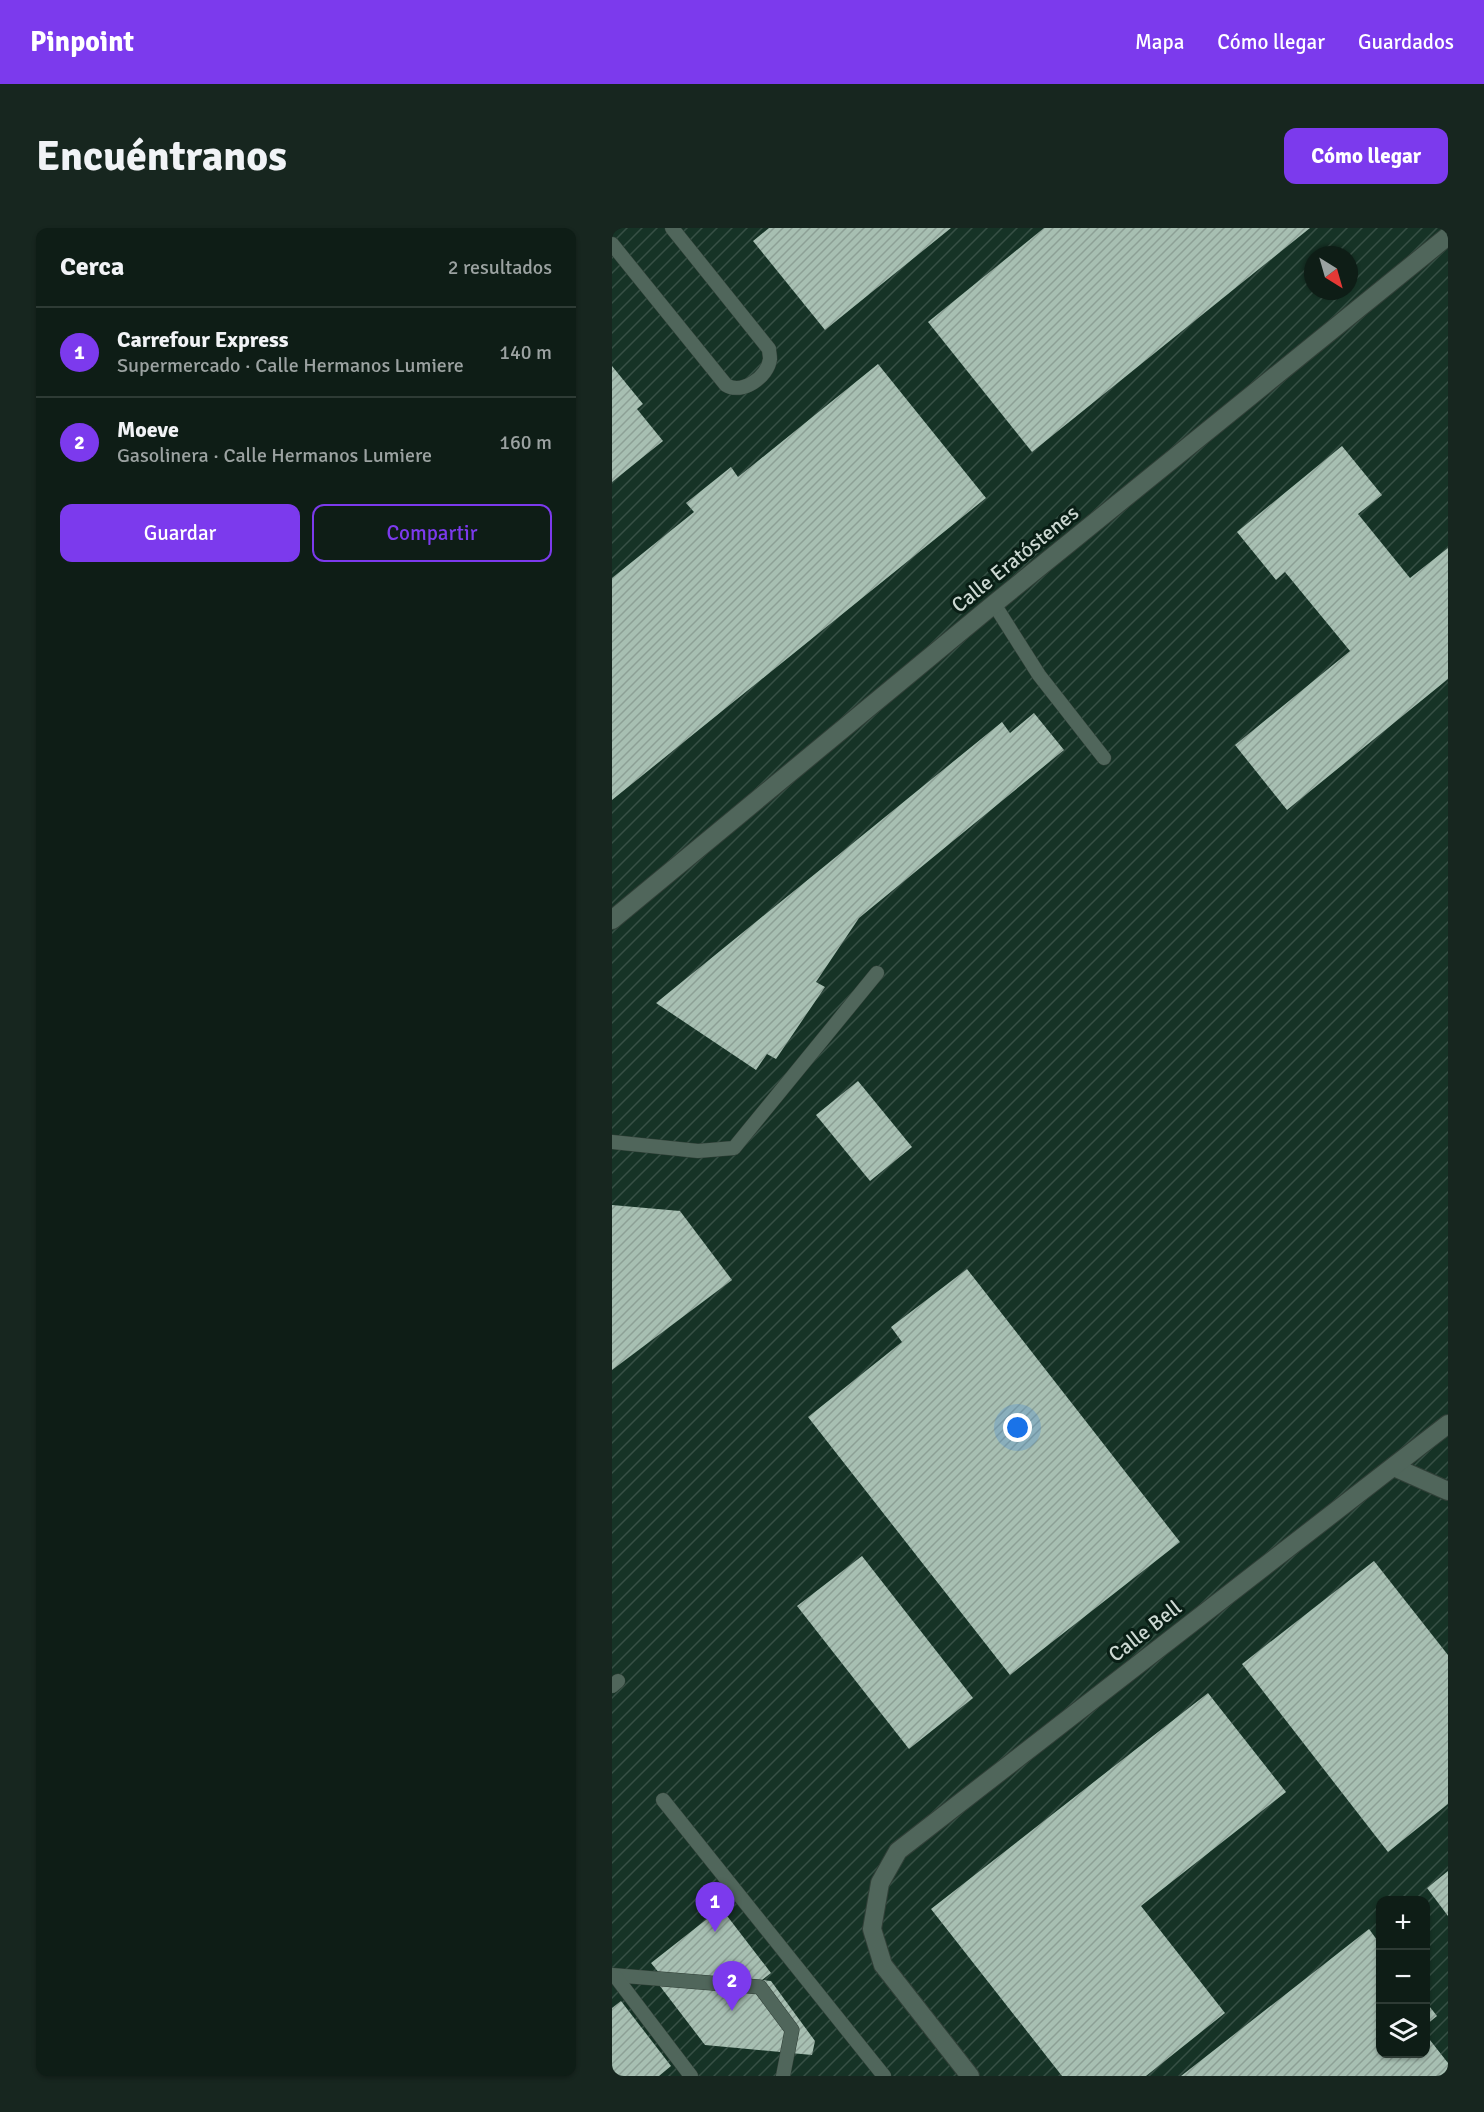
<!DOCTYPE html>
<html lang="es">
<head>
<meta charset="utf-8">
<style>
  :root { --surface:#0e1d16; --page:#17261f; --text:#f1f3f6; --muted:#9ba2a1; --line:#2e3b35; --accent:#7c3aed }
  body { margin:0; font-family:Signika,sans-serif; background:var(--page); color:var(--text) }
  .controls { position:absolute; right:18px; bottom:18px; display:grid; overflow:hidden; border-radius:12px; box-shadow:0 2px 4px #0004 }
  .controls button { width:54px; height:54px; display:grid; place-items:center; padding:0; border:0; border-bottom:2px solid var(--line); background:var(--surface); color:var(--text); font:30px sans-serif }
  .compass { position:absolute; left:692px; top:18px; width:54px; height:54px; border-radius:50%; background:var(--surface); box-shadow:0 2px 4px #0004; rotate:143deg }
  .you { position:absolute; left:406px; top:1200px; width:21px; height:21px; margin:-15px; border:4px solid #fff; border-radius:50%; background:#1a73e8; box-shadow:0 0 0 9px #1a73e833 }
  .badge { display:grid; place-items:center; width:39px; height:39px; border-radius:50%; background:var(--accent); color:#fff; font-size:20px; font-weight:700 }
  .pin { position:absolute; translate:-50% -50px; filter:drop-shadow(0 2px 3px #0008) }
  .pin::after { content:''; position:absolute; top:32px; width:21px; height:18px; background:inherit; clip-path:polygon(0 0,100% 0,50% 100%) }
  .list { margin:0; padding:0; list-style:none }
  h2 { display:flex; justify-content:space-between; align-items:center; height:78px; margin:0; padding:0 24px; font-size:26px }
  h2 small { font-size:20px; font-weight:400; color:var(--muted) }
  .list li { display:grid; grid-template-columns:39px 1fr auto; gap:18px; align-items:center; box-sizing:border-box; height:90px; padding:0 24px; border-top:2px solid var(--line) }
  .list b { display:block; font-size:22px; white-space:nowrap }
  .list p { margin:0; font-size:20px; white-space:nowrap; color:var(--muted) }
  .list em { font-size:20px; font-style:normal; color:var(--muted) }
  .actions { display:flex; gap:12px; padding:18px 24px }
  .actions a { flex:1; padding:14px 0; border:2px solid var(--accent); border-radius:12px; text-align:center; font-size:21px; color:var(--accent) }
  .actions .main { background:var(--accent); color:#fff }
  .icon { flex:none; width:33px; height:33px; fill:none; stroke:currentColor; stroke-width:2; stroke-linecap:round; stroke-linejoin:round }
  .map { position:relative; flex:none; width:836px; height:1848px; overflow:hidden; border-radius:12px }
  header { display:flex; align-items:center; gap:36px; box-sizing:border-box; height:84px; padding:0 30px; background:var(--accent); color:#fff }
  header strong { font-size:28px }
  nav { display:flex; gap:33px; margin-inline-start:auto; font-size:21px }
  .intro { display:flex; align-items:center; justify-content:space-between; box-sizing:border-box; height:144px; padding:0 36px }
  h1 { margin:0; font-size:42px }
  .button { padding:15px 27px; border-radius:12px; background:var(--accent); color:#fff; font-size:21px; font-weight:700 }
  main { display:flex; gap:36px; padding:0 36px }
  aside { flex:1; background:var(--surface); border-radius:12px; box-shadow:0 2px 4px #0004 }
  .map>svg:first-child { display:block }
  .industrial { fill:url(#industrial-furrows); fill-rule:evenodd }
  .building { fill:url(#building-hatch) }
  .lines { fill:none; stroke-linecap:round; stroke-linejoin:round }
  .service-casing { stroke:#314038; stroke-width:15 }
  .minor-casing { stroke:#314038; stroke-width:20 }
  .service { stroke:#50665b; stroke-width:14 }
  .minor { stroke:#50665b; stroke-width:18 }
  .labels { text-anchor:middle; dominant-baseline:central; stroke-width:6; stroke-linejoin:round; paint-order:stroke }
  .street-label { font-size:21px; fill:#ccd8d2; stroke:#091e15 }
</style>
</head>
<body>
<header>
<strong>Pinpoint</strong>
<nav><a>Mapa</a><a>Cómo llegar</a><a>Guardados</a></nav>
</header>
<div class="intro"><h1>Encuéntranos</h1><a class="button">Cómo llegar</a></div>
<main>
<aside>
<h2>Cerca<small>2 resultados</small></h2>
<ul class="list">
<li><span class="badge">1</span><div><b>Carrefour Express</b><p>Supermercado · Calle Hermanos Lumiere</p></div><em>140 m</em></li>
<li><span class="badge">2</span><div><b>Moeve</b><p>Gasolinera · Calle Hermanos Lumiere</p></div><em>160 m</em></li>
</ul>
<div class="actions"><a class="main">Guardar</a><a>Compartir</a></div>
</aside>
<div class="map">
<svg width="836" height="1848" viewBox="0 0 836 1848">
  <defs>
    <pattern id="industrial-furrows" width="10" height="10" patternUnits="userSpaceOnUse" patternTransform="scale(1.5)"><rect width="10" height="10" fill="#163326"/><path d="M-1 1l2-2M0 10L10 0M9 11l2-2" fill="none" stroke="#375045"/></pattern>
    <pattern id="building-hatch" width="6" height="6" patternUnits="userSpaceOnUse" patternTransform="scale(1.5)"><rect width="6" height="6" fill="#a7bfb2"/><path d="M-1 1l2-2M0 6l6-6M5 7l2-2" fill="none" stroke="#8ca095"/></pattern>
  </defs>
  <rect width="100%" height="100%" fill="#13271e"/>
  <path class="industrial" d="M0,0h836v1848h-836zM701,27h36v36h-36zM768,1672h46v154h-46z"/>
  <g class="building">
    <polygon points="157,0 339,0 213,102 141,13"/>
    <polygon points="432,0 698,0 420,224 316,94"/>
    <polygon points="266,136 374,270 0,572 0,350 82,284 74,275 119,239 126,249"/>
    <polygon points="0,138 31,176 25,181 51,213 0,254"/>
    <polygon points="730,218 770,267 746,286 798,350 836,320 836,451 675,582 623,517 738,423 673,344 664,352 625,304"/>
    <polygon points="422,485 452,522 247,690 204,754 213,759 164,831 155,826 144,842 44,775 390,494 398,505"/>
    <polygon points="246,853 300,919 258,953 204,887"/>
    <polygon points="0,977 68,983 120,1052 0,1142"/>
    <polygon points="355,1041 568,1314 398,1447 196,1189 290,1114 279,1099"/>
    <polygon points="250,1328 361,1470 297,1521 185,1378"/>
    <polygon points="762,1333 836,1427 836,1576 776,1624 630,1436"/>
    <polygon points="596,1465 674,1564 529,1678 613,1785 534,1848 450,1848 319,1681"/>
    <polygon points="836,1643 836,1688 815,1660"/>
    <polygon points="109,1680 159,1745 150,1752 159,1753 203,1813 200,1827 93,1817 41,1749 48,1746 39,1735"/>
    <polygon points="757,1701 768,1716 768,1826 814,1826 814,1807 836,1835 836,1848 569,1848"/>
    <polygon points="9,1773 59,1838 47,1848 0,1848 0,1780"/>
    <polygon points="814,1774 825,1788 814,1797"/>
  </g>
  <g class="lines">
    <defs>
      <g id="service">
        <path d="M0,16l114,141c16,10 42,-8 44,-26 0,-4 -1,-7 -1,-10l-97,-121"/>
        <polyline points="382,376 427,447 492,530"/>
        <polyline points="0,914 86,923 122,920 265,745"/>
        <polyline points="0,1458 6,1453"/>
        <polyline points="51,1572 272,1848"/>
        <polyline points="0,1747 148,1759 180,1802 171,1848"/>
        <polyline points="3,1748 79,1848"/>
      </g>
      <g id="minor">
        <polyline points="0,692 382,376 836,8"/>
        <polyline points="782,1239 836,1263"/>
        <polyline points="358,1848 271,1737 260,1701 268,1655 286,1623 836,1196"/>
      </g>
    </defs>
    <use href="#service" class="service-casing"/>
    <use href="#minor" class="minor-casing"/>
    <use href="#service" class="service"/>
    <use href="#minor" class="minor"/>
  </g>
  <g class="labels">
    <g class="street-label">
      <text transform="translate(403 331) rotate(-39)">Calle Eratóstenes</text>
      <text transform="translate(533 1403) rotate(-38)">Calle Bell</text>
    </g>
  </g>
</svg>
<div class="controls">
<button>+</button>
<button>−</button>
<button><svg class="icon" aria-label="layers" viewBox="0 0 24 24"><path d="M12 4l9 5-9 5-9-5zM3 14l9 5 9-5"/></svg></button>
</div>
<svg class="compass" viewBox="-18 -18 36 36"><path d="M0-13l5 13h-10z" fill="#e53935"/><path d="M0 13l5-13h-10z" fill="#9ba2a1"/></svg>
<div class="you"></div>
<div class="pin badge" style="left:103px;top:1704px">1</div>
<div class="pin badge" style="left:120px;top:1783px">2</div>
</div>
</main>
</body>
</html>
